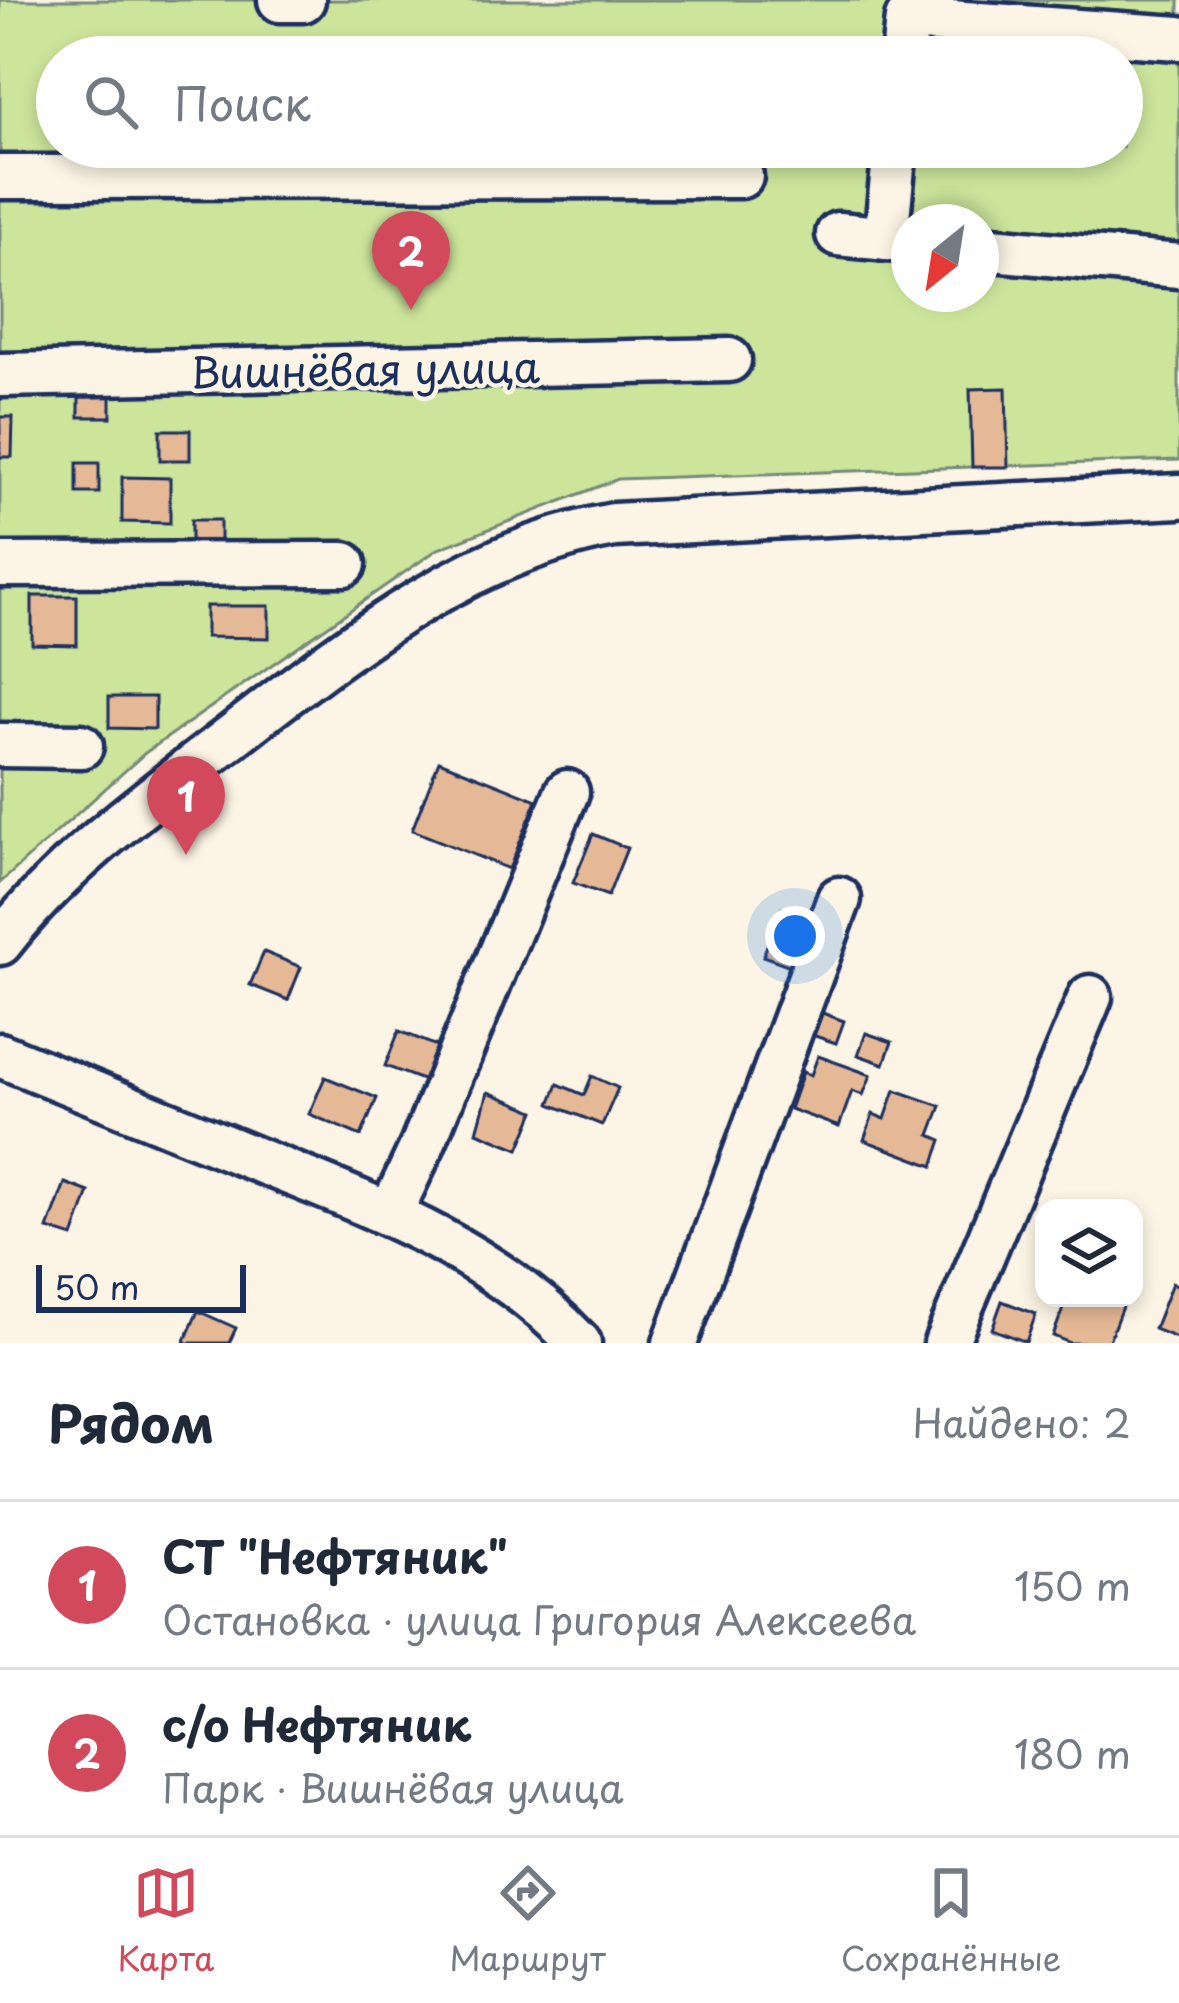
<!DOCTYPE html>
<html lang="ru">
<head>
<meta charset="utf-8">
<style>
  :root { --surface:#fff; --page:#f2f2f3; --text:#1f2937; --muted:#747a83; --line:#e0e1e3; --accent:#d1495b }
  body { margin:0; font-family:"Playpen Sans",sans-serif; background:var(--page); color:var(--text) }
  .controls { position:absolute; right:36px; bottom:36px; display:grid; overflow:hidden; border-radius:24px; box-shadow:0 6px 18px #0003 }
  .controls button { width:108px; height:108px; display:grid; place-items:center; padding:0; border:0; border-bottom:3px solid var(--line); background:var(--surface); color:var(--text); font:60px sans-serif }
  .compass { position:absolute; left:891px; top:204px; width:108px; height:108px; border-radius:50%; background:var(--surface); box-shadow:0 6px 18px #0003; rotate:210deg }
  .scale { position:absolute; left:36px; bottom:30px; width:210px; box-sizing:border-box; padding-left:12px; border:6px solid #1b2f5e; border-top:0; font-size:33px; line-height:42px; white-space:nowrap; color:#1b2f5e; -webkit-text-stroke:9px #fcf5e5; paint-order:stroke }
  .you { position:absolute; left:795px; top:936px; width:42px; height:42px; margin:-30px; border:9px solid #fff; border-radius:50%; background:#1a73e8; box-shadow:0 0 0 18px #1a73e833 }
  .badge { display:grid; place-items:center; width:78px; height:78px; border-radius:50%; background:var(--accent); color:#fff; font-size:39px; font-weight:700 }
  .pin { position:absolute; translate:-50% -99px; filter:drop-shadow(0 3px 6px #0008) }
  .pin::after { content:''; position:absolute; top:63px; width:42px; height:36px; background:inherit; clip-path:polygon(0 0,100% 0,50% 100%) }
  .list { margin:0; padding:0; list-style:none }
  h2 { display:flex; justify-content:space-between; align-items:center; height:156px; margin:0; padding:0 48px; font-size:51px }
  h2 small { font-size:39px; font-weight:400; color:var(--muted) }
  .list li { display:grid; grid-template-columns:78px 1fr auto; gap:36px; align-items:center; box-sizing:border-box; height:168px; padding:0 48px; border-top:3px solid var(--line) }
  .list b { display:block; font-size:45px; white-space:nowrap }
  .list p { margin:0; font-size:39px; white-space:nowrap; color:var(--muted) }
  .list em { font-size:39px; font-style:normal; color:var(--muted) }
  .icon { flex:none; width:66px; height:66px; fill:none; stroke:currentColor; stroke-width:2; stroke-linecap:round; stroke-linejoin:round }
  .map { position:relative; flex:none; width:1179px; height:1343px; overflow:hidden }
  .search { position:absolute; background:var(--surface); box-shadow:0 6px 18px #0003; left:36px; right:36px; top:36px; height:132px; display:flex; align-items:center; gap:30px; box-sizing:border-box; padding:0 42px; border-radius:66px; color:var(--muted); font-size:45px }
  .sheet { height:492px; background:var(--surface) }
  nav { display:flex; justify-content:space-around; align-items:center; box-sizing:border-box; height:168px; border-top:3px solid var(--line); background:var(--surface); font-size:33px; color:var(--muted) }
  nav a { display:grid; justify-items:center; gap:6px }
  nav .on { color:var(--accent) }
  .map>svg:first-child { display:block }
  .green { fill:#cce59b; stroke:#748a7c; stroke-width:3; fill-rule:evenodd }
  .building { fill:#e6b996; stroke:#1b2f5e; stroke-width:3 }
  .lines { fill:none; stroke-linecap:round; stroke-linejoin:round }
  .minor-casing { stroke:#1b2f5e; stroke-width:51 }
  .minor { stroke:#fcf5e5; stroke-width:42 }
  .labels { text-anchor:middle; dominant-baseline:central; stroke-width:9; stroke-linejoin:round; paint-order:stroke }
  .street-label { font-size:42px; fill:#1b2f5e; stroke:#fcf5e5 }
</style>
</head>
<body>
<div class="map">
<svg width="1179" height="1343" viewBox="0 0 1179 1343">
  <rect width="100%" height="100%" fill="#fcf5e5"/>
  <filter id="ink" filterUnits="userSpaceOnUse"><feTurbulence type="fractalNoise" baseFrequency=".00833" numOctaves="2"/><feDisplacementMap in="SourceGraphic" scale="24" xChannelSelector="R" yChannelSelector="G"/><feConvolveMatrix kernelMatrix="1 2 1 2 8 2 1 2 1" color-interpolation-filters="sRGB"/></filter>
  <g filter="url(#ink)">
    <path class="green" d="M0,0h1179v460l-561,19 -180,70 -293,204 -145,130zM57,57h1065v90h-1065zM909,222h72v72h-72z"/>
    <g class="building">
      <polygon points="212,147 252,147 252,163 211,162"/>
      <polygon points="79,383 111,384 111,417 79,417"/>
      <polygon points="1006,388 1008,467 972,467 970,389"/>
      <polygon points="0,417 13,417 12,457 0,457"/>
      <rect x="160" y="430" width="30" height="30"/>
      <rect x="77" y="463" width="22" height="30"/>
      <polygon points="122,477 170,478 170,523 122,522"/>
      <rect x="191" y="520" width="29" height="26"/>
      <polygon points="32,596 77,596 77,645 32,644"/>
      <polygon points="206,606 269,606 269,638 206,637"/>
      <polygon points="109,697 155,697 155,729 109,728"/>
      <polygon points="439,761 537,800 509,869 412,830"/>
      <polygon points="593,834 627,848 608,896 573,883"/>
      <polygon points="781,908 817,921 799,969 763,956"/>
      <polygon points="264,952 301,967 288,1000 250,985"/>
      <polygon points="817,1011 844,1021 836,1043 809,1034"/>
      <polygon points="399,1031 447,1050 433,1084 385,1066"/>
      <polygon points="866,1033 892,1042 884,1064 858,1055"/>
      <polygon points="818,1056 871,1075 863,1095 852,1091 839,1127 790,1109 803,1072 811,1075"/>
      <polygon points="592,1076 618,1088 602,1125 550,1104 558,1084 584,1095"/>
      <polygon points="325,1077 377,1098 361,1136 309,1114"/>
      <polygon points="895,1090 941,1106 930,1135 942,1140 933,1166 864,1140 873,1114 885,1119"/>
      <polygon points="488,1092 535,1111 519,1149 477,1132"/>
      <polygon points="65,1183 89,1192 73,1237 48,1229"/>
      <polygon points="1172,1283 1179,1286 1179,1339 1154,1329"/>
      <polygon points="1067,1298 1106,1298 1123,1304 1108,1343 1070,1343 1053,1336"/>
      <polygon points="1002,1301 1036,1314 1026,1342 992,1329"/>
      <polygon points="198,1311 236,1328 229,1343 184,1343"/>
    </g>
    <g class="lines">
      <defs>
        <g id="minor">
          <polyline points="280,0 303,0"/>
          <polyline points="903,57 907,19 1179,38"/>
          <polyline points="0,177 741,176"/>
          <polyline points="838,234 909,241"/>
          <polyline points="886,239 895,147"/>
          <polyline points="981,248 1179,266"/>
          <polyline points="0,375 729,360"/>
          <polyline points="0,565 344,564"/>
          <polyline points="0,745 81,746"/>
          <path d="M0,943c61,-78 140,-136 218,-196 121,-93 241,-194 396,-222l565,-29"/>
          <path d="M0,1055c85,35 170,69 255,104 117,47 236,90 324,184"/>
          <polyline points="390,1214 422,1146 567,792"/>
          <polyline points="675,1343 839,899"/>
          <polyline points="946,1343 1090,997"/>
        </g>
      </defs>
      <use href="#minor" class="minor-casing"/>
      <use href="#minor" class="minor"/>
    </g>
  </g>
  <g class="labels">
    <g class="street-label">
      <text transform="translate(365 368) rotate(-1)">Вишнёвая улица</text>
    </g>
  </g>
</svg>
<div class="controls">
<button><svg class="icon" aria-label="layers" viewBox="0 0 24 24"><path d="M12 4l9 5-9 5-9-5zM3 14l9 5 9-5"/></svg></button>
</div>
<svg class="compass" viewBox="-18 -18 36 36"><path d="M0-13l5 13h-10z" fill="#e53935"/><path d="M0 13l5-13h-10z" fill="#747a83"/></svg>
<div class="scale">50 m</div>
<div class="you"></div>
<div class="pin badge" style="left:186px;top:855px">1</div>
<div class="pin badge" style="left:411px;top:310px">2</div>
<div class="search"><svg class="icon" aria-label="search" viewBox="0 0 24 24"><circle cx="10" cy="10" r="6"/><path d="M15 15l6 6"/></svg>Поиск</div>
</div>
<section class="sheet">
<h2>Рядом<small>Найдено: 2</small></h2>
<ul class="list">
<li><span class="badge">1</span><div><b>СТ &quot;Нефтяник&quot;</b><p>Остановка · улица Григория Алексеева</p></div><em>150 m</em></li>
<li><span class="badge">2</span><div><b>с/о Нефтяник</b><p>Парк · Вишнёвая улица</p></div><em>180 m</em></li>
</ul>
</section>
<nav>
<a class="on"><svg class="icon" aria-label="map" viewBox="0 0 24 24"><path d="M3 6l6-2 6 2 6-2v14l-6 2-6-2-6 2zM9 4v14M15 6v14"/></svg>Карта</a>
<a><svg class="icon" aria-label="directions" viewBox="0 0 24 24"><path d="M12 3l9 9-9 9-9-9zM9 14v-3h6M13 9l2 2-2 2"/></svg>Маршрут</a>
<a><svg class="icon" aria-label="saved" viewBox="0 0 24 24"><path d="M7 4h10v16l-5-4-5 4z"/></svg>Сохранённые</a>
</nav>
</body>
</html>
